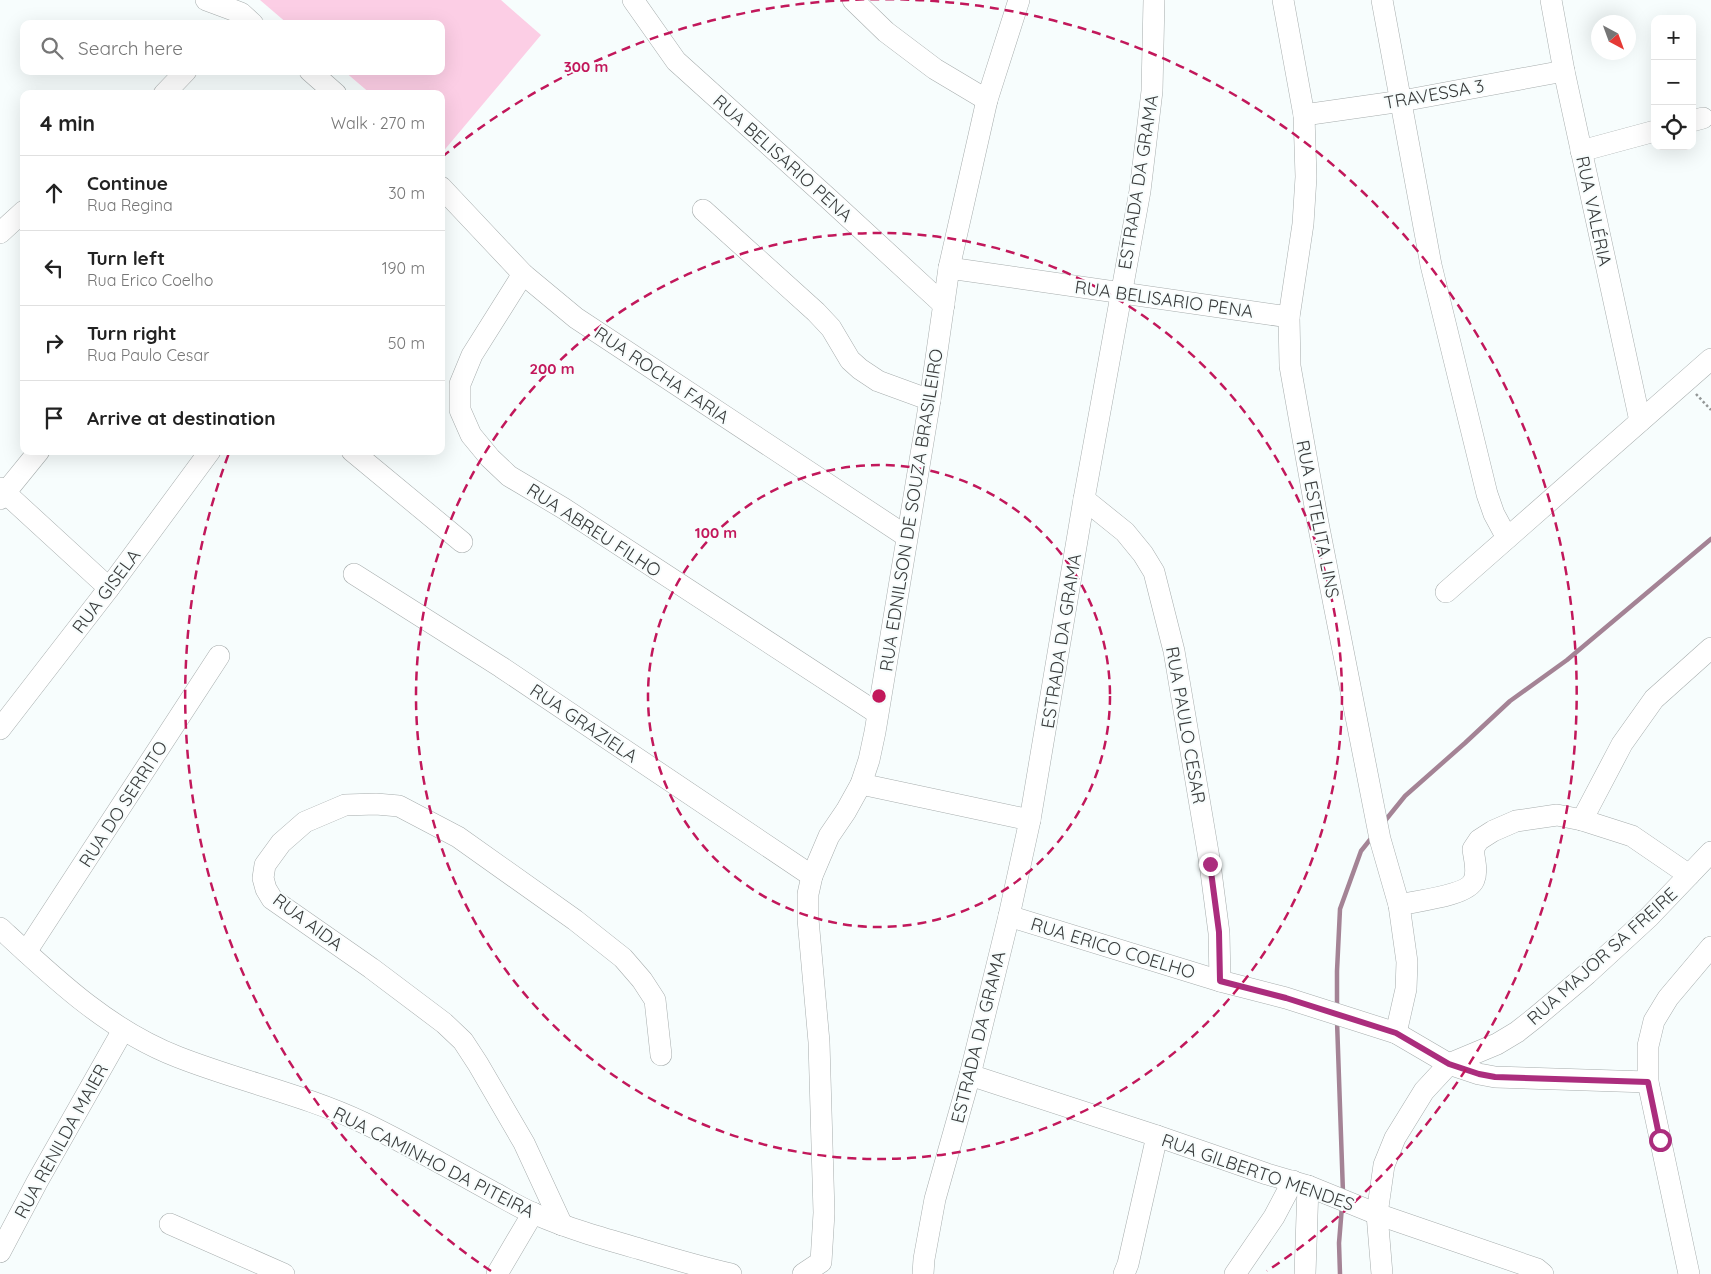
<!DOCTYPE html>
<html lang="en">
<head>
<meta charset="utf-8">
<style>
  :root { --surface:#fff; --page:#f2f2f2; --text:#222; --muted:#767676; --line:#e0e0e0 }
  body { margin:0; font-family:Quicksand,sans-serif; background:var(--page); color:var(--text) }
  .controls { position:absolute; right:15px; top:15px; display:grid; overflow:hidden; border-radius:10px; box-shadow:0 5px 20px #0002 }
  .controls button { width:45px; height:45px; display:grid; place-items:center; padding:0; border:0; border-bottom:1px solid var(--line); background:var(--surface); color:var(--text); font:25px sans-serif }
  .compass { position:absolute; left:1591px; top:15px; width:45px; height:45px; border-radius:50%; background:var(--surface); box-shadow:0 5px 20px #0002; rotate:139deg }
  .stop { position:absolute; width:15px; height:15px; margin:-11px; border:4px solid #ab2d7d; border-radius:50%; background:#fff }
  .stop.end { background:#ab2d7d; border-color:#fff; box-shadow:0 1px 5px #0008 }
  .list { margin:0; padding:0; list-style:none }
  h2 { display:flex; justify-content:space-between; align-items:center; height:65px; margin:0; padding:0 20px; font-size:21px }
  h2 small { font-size:16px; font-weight:400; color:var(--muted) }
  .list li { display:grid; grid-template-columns:32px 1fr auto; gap:15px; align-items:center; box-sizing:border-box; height:75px; padding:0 20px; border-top:1px solid var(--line) }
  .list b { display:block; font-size:19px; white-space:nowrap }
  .list p { margin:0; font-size:16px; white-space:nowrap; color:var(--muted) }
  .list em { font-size:16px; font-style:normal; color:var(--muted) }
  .icon { flex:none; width:28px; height:28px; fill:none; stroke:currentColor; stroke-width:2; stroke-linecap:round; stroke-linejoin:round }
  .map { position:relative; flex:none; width:1711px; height:1274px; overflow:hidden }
  .search { position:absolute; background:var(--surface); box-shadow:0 5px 20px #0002; left:20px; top:20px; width:425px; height:55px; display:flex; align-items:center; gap:12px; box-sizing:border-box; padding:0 18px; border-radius:10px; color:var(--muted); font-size:19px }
  .panel { position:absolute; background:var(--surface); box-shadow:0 5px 20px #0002; left:20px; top:90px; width:425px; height:365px; border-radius:10px }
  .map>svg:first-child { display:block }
  .green { fill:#fccee5 }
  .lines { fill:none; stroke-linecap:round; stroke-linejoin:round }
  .stream { stroke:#a48395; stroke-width:4.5 }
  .minor-casing { stroke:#a7adad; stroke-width:22 }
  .path { stroke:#939797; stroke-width:2.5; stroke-dasharray:2.5 2.5; stroke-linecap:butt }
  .minor { stroke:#fff; stroke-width:21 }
  .route { stroke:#ab2d7d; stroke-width:6 }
  .ring { fill:none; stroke:#c2185b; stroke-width:2.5; stroke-dasharray:9 6 }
  .labels { text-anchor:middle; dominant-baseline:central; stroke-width:4; stroke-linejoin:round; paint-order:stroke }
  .street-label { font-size:18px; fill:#3a3c3c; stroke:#f7fdfd }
  .centre { fill:#c2185b; stroke:#f7fdfd; stroke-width:2.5 }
  .ring-label { font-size:15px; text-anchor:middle; font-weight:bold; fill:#c2185b; stroke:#f7fdfd; stroke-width:4; stroke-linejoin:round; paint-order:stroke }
</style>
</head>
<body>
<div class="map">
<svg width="1711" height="1274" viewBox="0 0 1711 1274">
  <rect width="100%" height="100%" fill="#f7fdfd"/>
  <polygon class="green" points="260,0 501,0 541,35 441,154 441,94 371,94 344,71 441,71 441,24 288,24"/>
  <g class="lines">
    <g class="stream">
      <polyline points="1384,822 1405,796 1465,743 1510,701 1567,660 1711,539"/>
      <polyline points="1337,1008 1337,971 1340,909 1361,851 1373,836"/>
      <polyline points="1337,1021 1343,1193"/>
      <polyline points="1340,1274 1339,1243 1342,1206"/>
    </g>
    <defs>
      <g id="minor">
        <polyline points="206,0 241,13 253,24"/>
        <polyline points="633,0 676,61 830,200 944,305"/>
        <polyline points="853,0 886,32 935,69 987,100"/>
        <polyline points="1283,0 1304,115 1306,177 1303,224 1289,317 1290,366 1318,523 1380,839 1399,905 1407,962 1406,989 1396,1033"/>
        <polyline points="1382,0 1431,265 1487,494 1494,514 1507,538"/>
        <polyline points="1551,0 1564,71 1640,421"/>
        <polyline points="310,71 336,94"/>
        <polyline points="164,94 186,71"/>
        <polyline points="1304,115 1402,101 1564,71"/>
        <polyline points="1692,121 1703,118"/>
        <polyline points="1581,151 1655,131"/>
        <polyline points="441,187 523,274 576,318 906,536"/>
        <polyline points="703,210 816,312 831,328 850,360 860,369 878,381 930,400"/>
        <polyline points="0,233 24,211"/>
        <polyline points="949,268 1289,317"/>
        <polyline points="523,274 472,355 460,384 460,410 471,435 490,458 509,476 563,508 877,713"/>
        <polyline points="352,451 462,542"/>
        <polyline points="0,488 109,588"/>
        <polyline points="0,499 39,451"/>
        <polyline points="1084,499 1125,532 1143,554 1154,572 1174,651 1210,864 1219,933 1220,981"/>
        <polyline points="354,574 501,667 812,876"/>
        <polyline points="1446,592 1711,359"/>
        <polyline points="0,729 109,588 210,451"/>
        <polyline points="861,784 1030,820"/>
        <polyline points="1582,820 1622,744 1654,699 1711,648"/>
        <path d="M1399,905c16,-4 69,-9 75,-25 4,-9 0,-22 -1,-31l6,-9 14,-9 23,-10 41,-6 25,5 50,16 57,39"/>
        <polyline points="1009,916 1220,981 1286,998 1396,1033 1449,1064 1479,1074 1495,1077 1648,1082"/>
        <path d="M0,928c54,50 108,102 178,129 61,24 127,38 186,66 44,21 85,45 127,68 15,8 29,17 44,23 34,15 70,25 105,35 30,9 61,18 91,25"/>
        <polyline points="26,952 219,656"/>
        <polyline points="970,1075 1157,1136 1267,1174 1308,1186 1377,1214 1537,1269 1543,1274"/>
        <polyline points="170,1224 284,1274"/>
        <polyline points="562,1225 524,1143 478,1064 463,1041 444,1023 371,968 272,899 266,889 263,878 265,865 281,843 305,822 345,805 376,804 399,806 458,837 575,920 623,958 642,980 655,1000 661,1055"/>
        <polyline points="0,1252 37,1182 123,1030"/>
        <polyline points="497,1274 533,1213"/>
        <polyline points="803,1274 821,1262 824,1213 819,1042 808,919 808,894 812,876 829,836 846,811 861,784 869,760 875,732 930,400 949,268 987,100 1019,0"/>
        <polyline points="923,1274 924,1259 935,1199 970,1075 1009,916 1030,820 1084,499 1140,191 1152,91 1154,0"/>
        <polyline points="1124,1274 1128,1264 1157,1136"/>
        <polyline points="1235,1274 1274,1217 1293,1181"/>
        <polyline points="1305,1274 1308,1186"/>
        <polyline points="1382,1274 1377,1214 1384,1165 1395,1138 1424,1091 1449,1064 1497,1044 1517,1032 1536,1017 1587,974 1649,917 1711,852"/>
        <polyline points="1689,1274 1648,1082 1648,1046 1654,1021 1668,998 1711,947"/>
      </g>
    </defs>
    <use href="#minor" class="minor-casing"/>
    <polyline class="path" points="1696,394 1711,410"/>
    <use href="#minor" class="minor"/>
  </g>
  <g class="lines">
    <polyline class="route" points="1210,864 1219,932 1220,981 1286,998 1396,1033 1449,1064 1479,1074 1495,1077 1648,1082 1660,1140"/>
  </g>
  <g class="ring">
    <circle cx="879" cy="696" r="231"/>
    <circle cx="879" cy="696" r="463"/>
    <path d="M491 1271A694 694 0 0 1 229 453M442 157A694 694 0 1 1 1267 1271"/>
  </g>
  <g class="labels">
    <g class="street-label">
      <text transform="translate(1434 94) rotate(-10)">TRAVESSA 3</text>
      <text transform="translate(783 158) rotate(42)">RUA BELISARIO PENA</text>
      <text transform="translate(1138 182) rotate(-81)">ESTRADA DA GRAMA</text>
      <text transform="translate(1594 211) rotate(78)">RUA VALÉRIA</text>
      <text transform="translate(1164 299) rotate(8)">RUA BELISARIO PENA</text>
      <text transform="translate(662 375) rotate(34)">RUA ROCHA FARIA</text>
      <text transform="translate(911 510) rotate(-81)">RUA EDNILSON DE SOUZA BRASILEIRO</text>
      <text transform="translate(1318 519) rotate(79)">RUA ESTELITA LINS</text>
      <text transform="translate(594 530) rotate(33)">RUA ABREU FILHO</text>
      <text transform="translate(106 591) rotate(-53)">RUA GISELA</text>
      <text transform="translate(1061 641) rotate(-81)">ESTRADA DA GRAMA</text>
      <text transform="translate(584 723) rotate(34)">RUA GRAZIELA</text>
      <text transform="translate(1186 725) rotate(80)">RUA PAULO CESAR</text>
      <text transform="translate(123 804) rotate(-57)">RUA DO SERRITO</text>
      <text transform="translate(308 922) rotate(37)">RUA AIDA</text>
      <text transform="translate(1113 948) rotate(17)">RUA ERICO COELHO</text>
      <text transform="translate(1602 956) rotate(-42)">RUA MAJOR SA FREIRE</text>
      <text transform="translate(978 1037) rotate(-76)">ESTRADA DA GRAMA</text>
      <text transform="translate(61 1141) rotate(-61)">RUA RENILDA MAIER</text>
      <text transform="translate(434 1162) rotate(27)">RUA CAMINHO DA PITEIRA</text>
      <text transform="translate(1258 1172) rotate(19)">RUA GILBERTO MENDES</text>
    </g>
  </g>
  <circle cx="879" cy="696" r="8" class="centre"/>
  <g class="ring-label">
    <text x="586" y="72">300 m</text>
    <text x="552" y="374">200 m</text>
    <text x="716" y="538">100 m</text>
  </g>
</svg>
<div class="controls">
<button>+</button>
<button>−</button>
<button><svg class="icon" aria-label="locate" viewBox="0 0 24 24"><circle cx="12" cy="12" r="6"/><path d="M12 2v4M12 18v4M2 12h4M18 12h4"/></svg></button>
</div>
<svg class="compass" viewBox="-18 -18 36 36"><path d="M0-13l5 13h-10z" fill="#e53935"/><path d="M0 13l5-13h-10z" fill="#767676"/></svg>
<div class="stop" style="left:1660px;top:1140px"></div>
<div class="stop end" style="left:1210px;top:864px"></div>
<div class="search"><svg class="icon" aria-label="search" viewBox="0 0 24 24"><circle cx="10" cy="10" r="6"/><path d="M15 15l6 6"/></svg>Search here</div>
<section class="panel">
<h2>4 min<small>Walk · 270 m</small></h2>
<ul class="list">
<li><svg class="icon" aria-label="ahead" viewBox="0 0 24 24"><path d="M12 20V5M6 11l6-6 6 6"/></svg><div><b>Continue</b><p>Rua Regina</p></div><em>30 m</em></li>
<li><svg class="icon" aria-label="left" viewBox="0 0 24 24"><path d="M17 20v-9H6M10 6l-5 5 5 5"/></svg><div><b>Turn left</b><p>Rua Erico Coelho</p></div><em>190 m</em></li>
<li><svg class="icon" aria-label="right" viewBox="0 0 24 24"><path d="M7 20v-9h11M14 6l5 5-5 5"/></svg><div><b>Turn right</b><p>Rua Paulo Cesar</p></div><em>50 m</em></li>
<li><svg class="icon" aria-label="arrive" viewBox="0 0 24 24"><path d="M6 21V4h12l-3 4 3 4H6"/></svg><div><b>Arrive at destination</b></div></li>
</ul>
</section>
</div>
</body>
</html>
